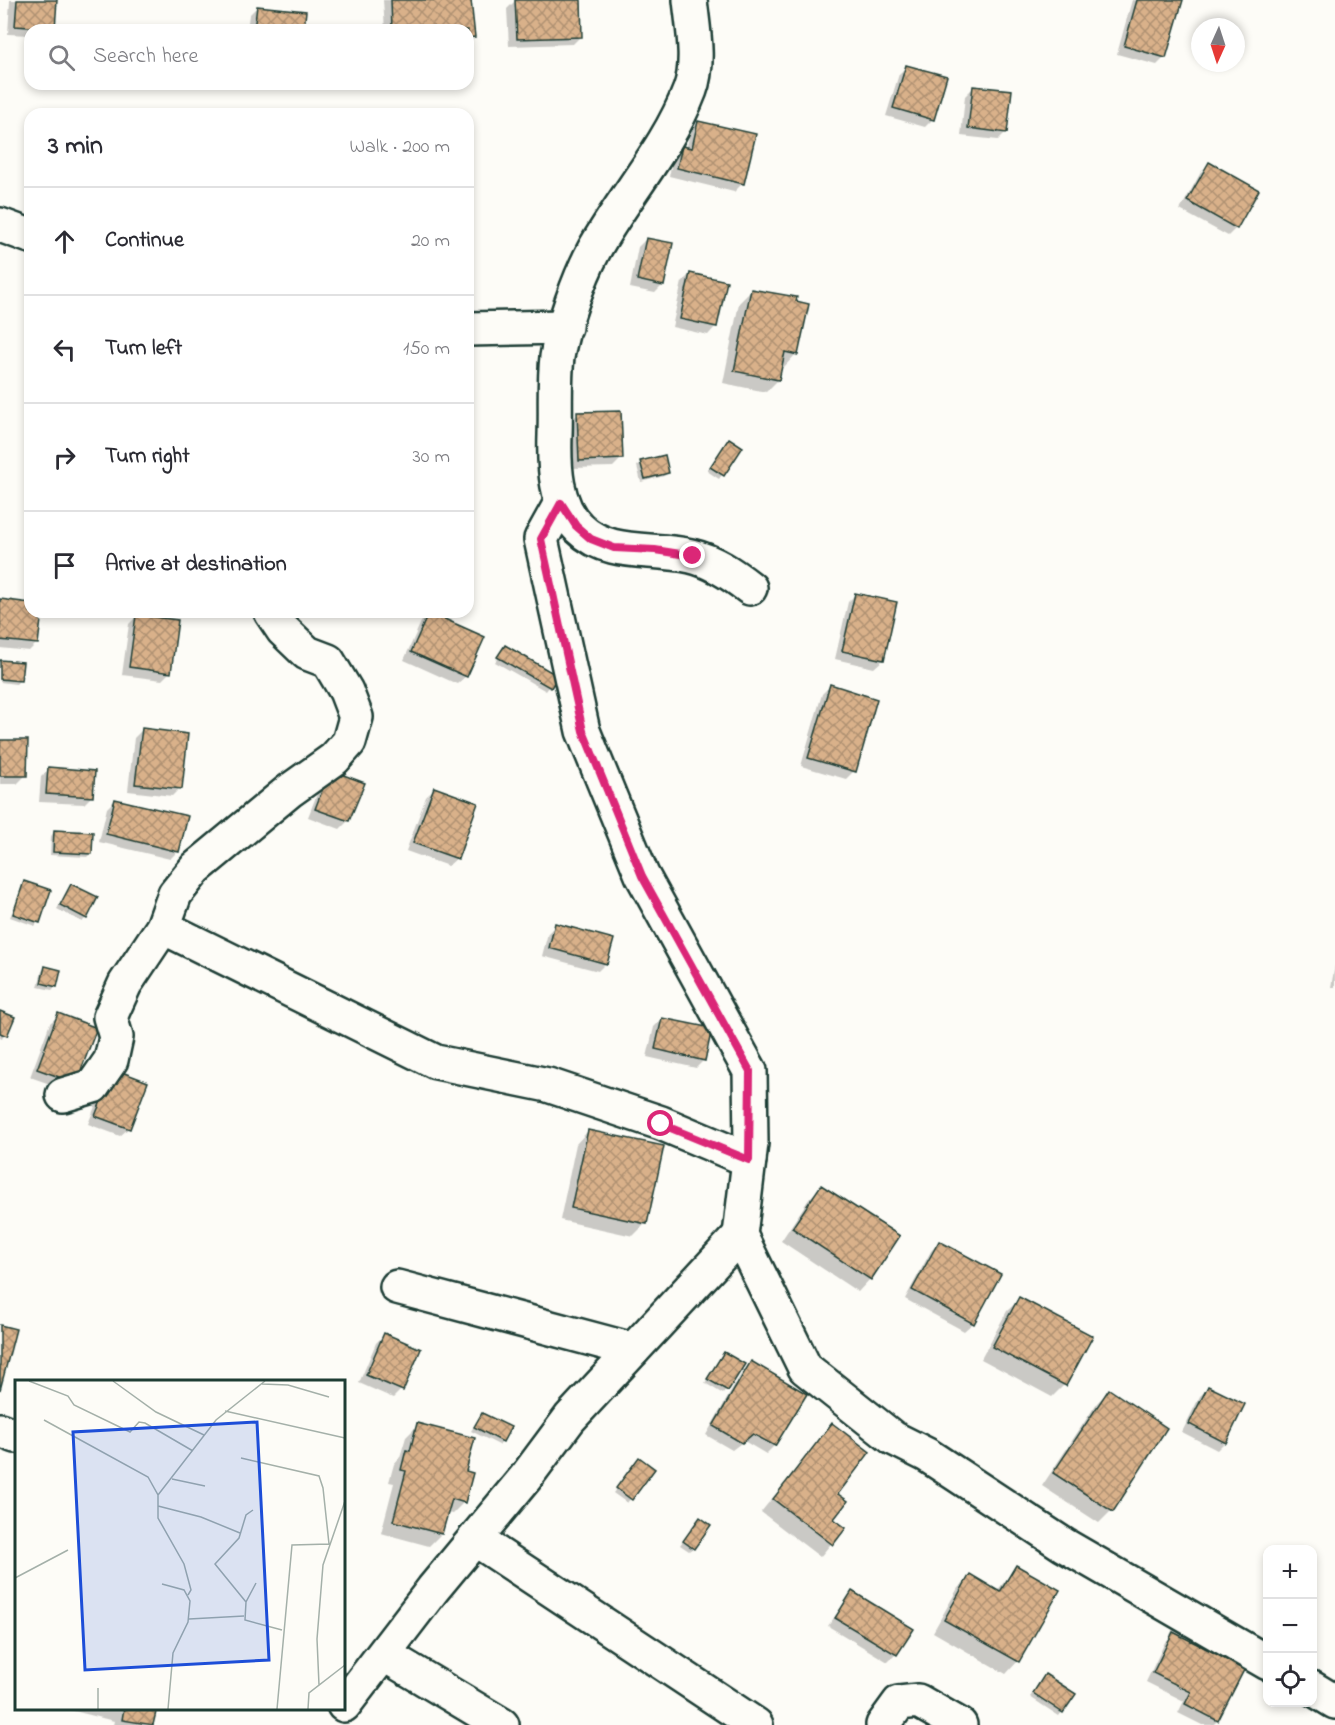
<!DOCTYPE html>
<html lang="en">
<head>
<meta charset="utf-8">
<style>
  :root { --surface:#fff; --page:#f2f2f3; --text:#2b2b33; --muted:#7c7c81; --line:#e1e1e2 }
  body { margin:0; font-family:"Indie Flower",sans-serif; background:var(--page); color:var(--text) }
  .controls { position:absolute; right:18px; bottom:18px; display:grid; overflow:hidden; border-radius:12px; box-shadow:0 3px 9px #0003 }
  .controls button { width:54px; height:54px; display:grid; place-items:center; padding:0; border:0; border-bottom:2px solid var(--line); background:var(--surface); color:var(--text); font:30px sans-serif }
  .compass { position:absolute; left:1191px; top:18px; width:54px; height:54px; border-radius:50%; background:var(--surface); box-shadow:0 3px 9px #0003; rotate:183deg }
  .stop { position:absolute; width:18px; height:18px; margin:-14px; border:4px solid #db2777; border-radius:50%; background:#fff }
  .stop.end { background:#db2777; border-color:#fff; box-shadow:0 2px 6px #0008 }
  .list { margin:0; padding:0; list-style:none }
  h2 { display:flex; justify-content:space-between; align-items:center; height:78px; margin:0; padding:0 24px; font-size:26px }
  h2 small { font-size:20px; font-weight:400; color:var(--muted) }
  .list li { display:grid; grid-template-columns:39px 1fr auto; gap:18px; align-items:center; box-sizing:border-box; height:108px; padding:0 24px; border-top:2px solid var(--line) }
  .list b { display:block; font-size:22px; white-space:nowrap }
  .list em { font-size:20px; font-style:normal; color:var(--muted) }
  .icon { flex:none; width:33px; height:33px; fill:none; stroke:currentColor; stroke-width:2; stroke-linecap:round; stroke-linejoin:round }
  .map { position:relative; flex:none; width:1335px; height:1725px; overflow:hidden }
  .search { position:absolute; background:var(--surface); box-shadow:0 3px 9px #0003; left:24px; top:24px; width:450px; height:66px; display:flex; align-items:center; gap:15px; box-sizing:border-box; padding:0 21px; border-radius:18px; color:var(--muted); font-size:22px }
  .panel { position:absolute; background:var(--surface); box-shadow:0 3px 9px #0003; left:24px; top:108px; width:450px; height:510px; border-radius:18px }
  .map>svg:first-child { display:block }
  .shadow { fill:#0003 }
  .building { fill:url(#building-cross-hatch); stroke:#1f3d34; stroke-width:1.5 }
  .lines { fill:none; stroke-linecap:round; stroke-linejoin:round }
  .minor-casing { stroke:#1f3d34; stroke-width:38 }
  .minor { stroke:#fdfcf7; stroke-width:33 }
  .route { stroke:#db2777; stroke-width:8 }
  .inset-road { fill:none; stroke:#a4b0a9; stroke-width:1.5 }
  .view { fill:#1d4ed8; fill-opacity:0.15; stroke:#1d4ed8; stroke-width:3 }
  .inset-edge { fill:none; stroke:#1f3d34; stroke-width:3 }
</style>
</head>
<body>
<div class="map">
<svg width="1335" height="1725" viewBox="0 0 1335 1725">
  <defs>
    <pattern id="building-cross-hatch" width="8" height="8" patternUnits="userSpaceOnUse" patternTransform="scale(1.5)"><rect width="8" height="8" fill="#d9b18a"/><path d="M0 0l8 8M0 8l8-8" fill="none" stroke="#af9172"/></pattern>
  </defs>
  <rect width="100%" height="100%" fill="#fdfcf7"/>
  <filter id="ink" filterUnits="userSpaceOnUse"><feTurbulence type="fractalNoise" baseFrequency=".0167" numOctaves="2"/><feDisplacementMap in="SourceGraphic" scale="12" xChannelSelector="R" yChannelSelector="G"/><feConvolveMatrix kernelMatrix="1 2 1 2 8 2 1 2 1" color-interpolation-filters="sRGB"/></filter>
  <g filter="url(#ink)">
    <g class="shadow">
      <polygon points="10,0 56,0 54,28 30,30 30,35 8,34"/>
      <polygon points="383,0 470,0 474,37 468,42 468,30 385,30"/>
      <polygon points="579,0 581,36 573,44 509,46 507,9 515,1"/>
      <polygon points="1132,0 1181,0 1165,57 1157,65 1117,54"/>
      <polygon points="257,7 302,30 247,30 249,15"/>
      <polygon points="907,66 933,119 925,127 886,116 899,74"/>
      <polygon points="973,88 1006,132 998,140 961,136 965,96"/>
      <polygon points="699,122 742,184 734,192 669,176 674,156 682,148 686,149 691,130"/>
      <polygon points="1209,164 1236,228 1228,236 1180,210 1201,172"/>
      <polygon points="646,239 663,285 655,293 630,288 638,247"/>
      <polygon points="690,274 716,326 708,335 672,327 682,282"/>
      <polygon points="752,290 794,302 796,354 784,367 781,366 778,380 766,392 723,383 739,303"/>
      <polygon points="578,414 621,459 613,467 571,468 569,422"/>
      <polygon points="726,444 741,448 719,479 707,471"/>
      <polygon points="641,463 668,473 664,476 641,482 637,466"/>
      <polygon points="856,594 883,660 874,668 835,659 848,602"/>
      <polygon points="0,601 30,604 30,612 41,612 37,643 29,651 0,648"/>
      <polygon points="429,614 466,676 457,684 404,660 421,622"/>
      <polygon points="137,616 170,672 162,680 122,675 129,624"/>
      <polygon points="505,647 556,677 549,687 546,691 495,662"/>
      <polygon points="0,662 20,680 16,684 0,682"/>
      <polygon points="830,686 854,771 846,779 801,766 822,694"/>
      <polygon points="142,730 180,788 172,796 128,791 134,738"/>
      <polygon points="0,742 25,776 17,784 0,784"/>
      <polygon points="49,769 92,796 84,804 39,802 41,777"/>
      <polygon points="323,779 363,783 348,821 340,829 308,817"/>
      <polygon points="434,789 457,858 448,866 406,851 426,797"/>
      <polygon points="115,800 178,851 170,859 99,842 107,808"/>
      <polygon points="54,832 91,853 87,857 50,855 51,836"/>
      <polygon points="25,883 38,922 35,926 10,917"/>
      <polygon points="71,886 86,918 82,922 57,909"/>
      <polygon points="556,925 606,963 598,971 542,956 548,933"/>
      <polygon points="1335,965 1335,987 1331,987"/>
      <polygon points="46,968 56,986 52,990 38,987 42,971"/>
      <polygon points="0,1012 13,1018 2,1039 0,1038"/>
      <polygon points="59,1015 67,1090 30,1077 50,1023"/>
      <polygon points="662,1019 704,1060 696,1068 647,1057 654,1027"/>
      <polygon points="106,1079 129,1128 120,1136 88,1124"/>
      <polygon points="588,1131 646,1223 633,1236 560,1220 576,1144"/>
      <polygon points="821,1187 898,1237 870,1279 858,1292 781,1241 809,1199"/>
      <polygon points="939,1243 973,1323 964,1331 905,1299 931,1251"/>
      <polygon points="1020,1299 1064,1385 1052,1397 981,1359 1007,1311"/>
      <polygon points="384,1335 401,1390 393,1398 359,1383 376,1343"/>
      <polygon points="724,1353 743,1364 723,1394 705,1383"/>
      <polygon points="751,1363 774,1446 766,1454 744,1441 732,1450 706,1435 743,1371"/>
      <polygon points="1209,1388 1225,1442 1217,1450 1182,1432 1200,1396"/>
      <polygon points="1109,1391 1111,1511 1099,1523 1042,1486 1097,1403"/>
      <polygon points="482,1414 502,1441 499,1445 471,1431"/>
      <polygon points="418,1425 464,1472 464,1502 452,1514 447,1513 441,1534 429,1546 381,1533 394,1483 389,1482 394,1464 400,1457 406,1437"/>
      <polygon points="832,1425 836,1494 832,1519 844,1528 820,1557 761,1512"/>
      <polygon points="636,1463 653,1470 627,1503 613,1493"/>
      <polygon points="696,1523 693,1548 689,1551 680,1545"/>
      <polygon points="1016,1567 1018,1661 1006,1674 933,1632 958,1588 970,1576 997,1591"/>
      <polygon points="852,1593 896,1654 888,1662 828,1626"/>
      <polygon points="1174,1627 1190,1629 1184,1639 1217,1721 1213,1725 1202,1725 1178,1713 1184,1701 1146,1682 1165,1642 1172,1636 1170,1635"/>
      <polygon points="1045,1676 1062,1712 1059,1716 1030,1697"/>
      <polygon points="62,1708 155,1708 151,1725 113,1725 114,1721"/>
    </g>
    <g class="building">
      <polygon points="17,0 57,0 55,29 15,26"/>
      <polygon points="391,0 471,0 475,37 468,38 468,30 392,30"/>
      <polygon points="515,0 581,0 582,37 517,39"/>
      <polygon points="1137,0 1183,0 1166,58 1124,46"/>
      <polygon points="257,6 306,11 304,30 254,30"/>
      <polygon points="906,65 947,76 934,120 893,108"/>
      <polygon points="973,86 1012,90 1007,133 968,128"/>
      <polygon points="698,121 756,134 744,184 677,168 682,146 692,148"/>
      <polygon points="1209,162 1259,190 1237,229 1187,201"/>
      <polygon points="646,238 673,243 664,286 637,280"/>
      <polygon points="690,273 727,281 717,327 680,319"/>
      <polygon points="751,289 797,297 796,301 809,304 798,355 785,352 779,380 734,371"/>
      <polygon points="621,411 623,459 579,461 577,412"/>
      <polygon points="729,438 743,447 724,476 710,467"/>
      <polygon points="665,455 669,473 645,479 640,461"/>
      <polygon points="855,593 897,602 884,660 842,651"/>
      <polygon points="0,599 30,603 30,612 42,612 38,644 0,640"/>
      <polygon points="429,612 485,637 467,677 411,652"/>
      <polygon points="136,615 178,620 171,673 129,667"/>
      <polygon points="505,645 558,676 551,688 497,657"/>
      <polygon points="0,660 23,662 21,681 0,679"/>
      <polygon points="830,684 877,699 856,772 808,758"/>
      <polygon points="142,728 188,734 182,789 135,784"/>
      <polygon points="0,740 28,740 27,776 0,776"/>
      <polygon points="48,767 95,771 93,797 46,794"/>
      <polygon points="330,770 365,783 349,821 315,809"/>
      <polygon points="434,787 478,803 458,859 413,843"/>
      <polygon points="115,799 188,816 179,852 106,834"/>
      <polygon points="54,830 93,832 92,854 53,852"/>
      <polygon points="24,881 51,890 40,923 13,914"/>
      <polygon points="71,884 98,897 87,919 60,905"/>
      <polygon points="555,923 614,939 607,964 549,948"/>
      <polygon points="45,966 61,970 57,987 41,983"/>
      <polygon points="0,1011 15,1017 7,1036 0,1033"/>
      <polygon points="58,1013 97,1028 76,1083 37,1069"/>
      <polygon points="662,1018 712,1028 705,1061 655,1049"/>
      <polygon points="114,1069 148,1082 130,1129 95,1116"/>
      <polygon points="588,1130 664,1146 647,1224 571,1208"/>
      <polygon points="821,1185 900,1236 871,1280 792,1228"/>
      <polygon points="939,1241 1001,1274 974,1324 912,1290"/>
      <polygon points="1019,1297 1093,1336 1066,1386 992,1347"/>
      <polygon points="0,1325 16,1329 0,1390"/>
      <polygon points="384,1333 421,1349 403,1391 366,1375"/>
      <polygon points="724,1352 745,1364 728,1391 707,1379"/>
      <polygon points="751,1361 807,1394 775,1446 753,1434 742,1443 713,1426"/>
      <polygon points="1208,1386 1245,1404 1226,1443 1189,1424"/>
      <polygon points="1109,1389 1167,1428 1113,1512 1053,1473"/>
      <polygon points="482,1413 511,1427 503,1442 474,1427"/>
      <polygon points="417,1423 475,1438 466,1471 473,1473 465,1503 452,1499 442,1534 393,1521 406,1471 401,1470 406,1450 410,1451"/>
      <polygon points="832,1423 870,1452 838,1494 848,1501 834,1519 846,1528 833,1545 773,1499"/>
      <polygon points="639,1457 655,1469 632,1500 616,1488"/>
      <polygon points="700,1517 711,1525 694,1549 683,1541"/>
      <polygon points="1016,1565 1060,1590 1019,1662 944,1620 970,1574 1000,1592"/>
      <polygon points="852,1591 914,1629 897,1655 835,1618"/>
      <polygon points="1173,1632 1245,1668 1218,1721 1185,1704 1191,1692 1153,1673"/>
      <polygon points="1045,1674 1076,1694 1063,1713 1033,1693"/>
      <polygon points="157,1708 153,1725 122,1720 124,1708"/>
    </g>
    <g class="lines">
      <defs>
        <g id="minor">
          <path d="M690,0c3,28 10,63 0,90 -22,58 -66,106 -96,160 -15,28 -32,76 -37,107 -3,25 -1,52 -2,78 -1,31 0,70 24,93 29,29 74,19 112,28 22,5 41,18 59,32"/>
          <polyline points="0,225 30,236"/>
          <polyline points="468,329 565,327"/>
          <polyline points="561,503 541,539 583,731 642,875 750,1071 751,1143 740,1235 805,1368 893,1438 927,1455 1064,1545 1268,1663"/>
          <polyline points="163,927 436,1062 548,1085 661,1123 749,1160"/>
          <polyline points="63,1095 93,1086 111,1060 116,1037 110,1017 125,984 163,927 175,894 196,868 289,791 334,759 349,742 356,717 346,691 328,661 307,653 283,630 271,612"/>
          <polyline points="397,1287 633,1350"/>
          <polyline points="0,1430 16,1436"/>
          <polyline points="475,1539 756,1725"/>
          <polyline points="385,1655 502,1725"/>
          <polyline points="1312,1688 1335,1702"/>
          <polyline points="344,1705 433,1589 526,1477 570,1418 740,1235"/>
          <polyline points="883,1725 899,1703 918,1701 960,1725"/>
        </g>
      </defs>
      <use href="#minor" class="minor-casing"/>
      <use href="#minor" class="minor"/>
    </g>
  </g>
  <g class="lines" filter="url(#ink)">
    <polyline class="route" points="661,1124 749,1160 750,1071 642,876 583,731 541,539 561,503 576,526 591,539 614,548 655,550 693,556"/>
  </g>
  <g transform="translate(15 1380)">
    <rect width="330" height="330" fill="#fdfcf7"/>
    <path class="inset-road" d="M14,1l39,15 6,9 56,27 9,-10 6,1 48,28M98,1l43,31 48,23M247,4l26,1 41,12M210,31l120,27M29,40l104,57 10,18v23l26,46 7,26 -3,5M226,78l78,18 4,12 6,56 -37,1 -15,164M157,99l33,7M143,115l58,-75 49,-39M143,126l43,11 39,16M0,198l53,-28M241,203l-10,19 -1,18 37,10M147,204l22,6 6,11 -2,21 -15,31 -5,56M231,222l-31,-38 24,-26 7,-23 7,-5M0,232v51M174,239l55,-3M304,305l-2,-46 6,-74 22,-64M83,329v-21M293,329l1,-16 36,-28"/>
    <path class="view" d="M242,42l12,238 -184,10 -12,-238z"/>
    <rect width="330" height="330" class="inset-edge"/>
  </g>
</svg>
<div class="controls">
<button>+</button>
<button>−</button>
<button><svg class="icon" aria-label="locate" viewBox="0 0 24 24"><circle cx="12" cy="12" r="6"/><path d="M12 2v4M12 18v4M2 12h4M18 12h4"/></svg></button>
</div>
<svg class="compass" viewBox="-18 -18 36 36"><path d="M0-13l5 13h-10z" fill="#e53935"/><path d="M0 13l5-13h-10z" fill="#7c7c81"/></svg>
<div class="stop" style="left:661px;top:1124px"></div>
<div class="stop end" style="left:693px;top:556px"></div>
<div class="search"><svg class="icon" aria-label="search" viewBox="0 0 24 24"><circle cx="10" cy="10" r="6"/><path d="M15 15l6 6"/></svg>Search here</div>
<section class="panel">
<h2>3 min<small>Walk · 200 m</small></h2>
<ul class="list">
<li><svg class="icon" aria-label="ahead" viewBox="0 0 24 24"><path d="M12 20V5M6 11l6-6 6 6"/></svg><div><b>Continue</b></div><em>20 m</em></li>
<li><svg class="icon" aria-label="left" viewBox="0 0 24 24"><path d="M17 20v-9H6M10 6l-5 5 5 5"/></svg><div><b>Turn left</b></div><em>150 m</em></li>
<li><svg class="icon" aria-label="right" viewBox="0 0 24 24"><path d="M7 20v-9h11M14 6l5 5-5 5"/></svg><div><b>Turn right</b></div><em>30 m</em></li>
<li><svg class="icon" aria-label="arrive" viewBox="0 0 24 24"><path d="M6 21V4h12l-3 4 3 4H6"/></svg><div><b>Arrive at destination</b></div></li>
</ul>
</section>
</div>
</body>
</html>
